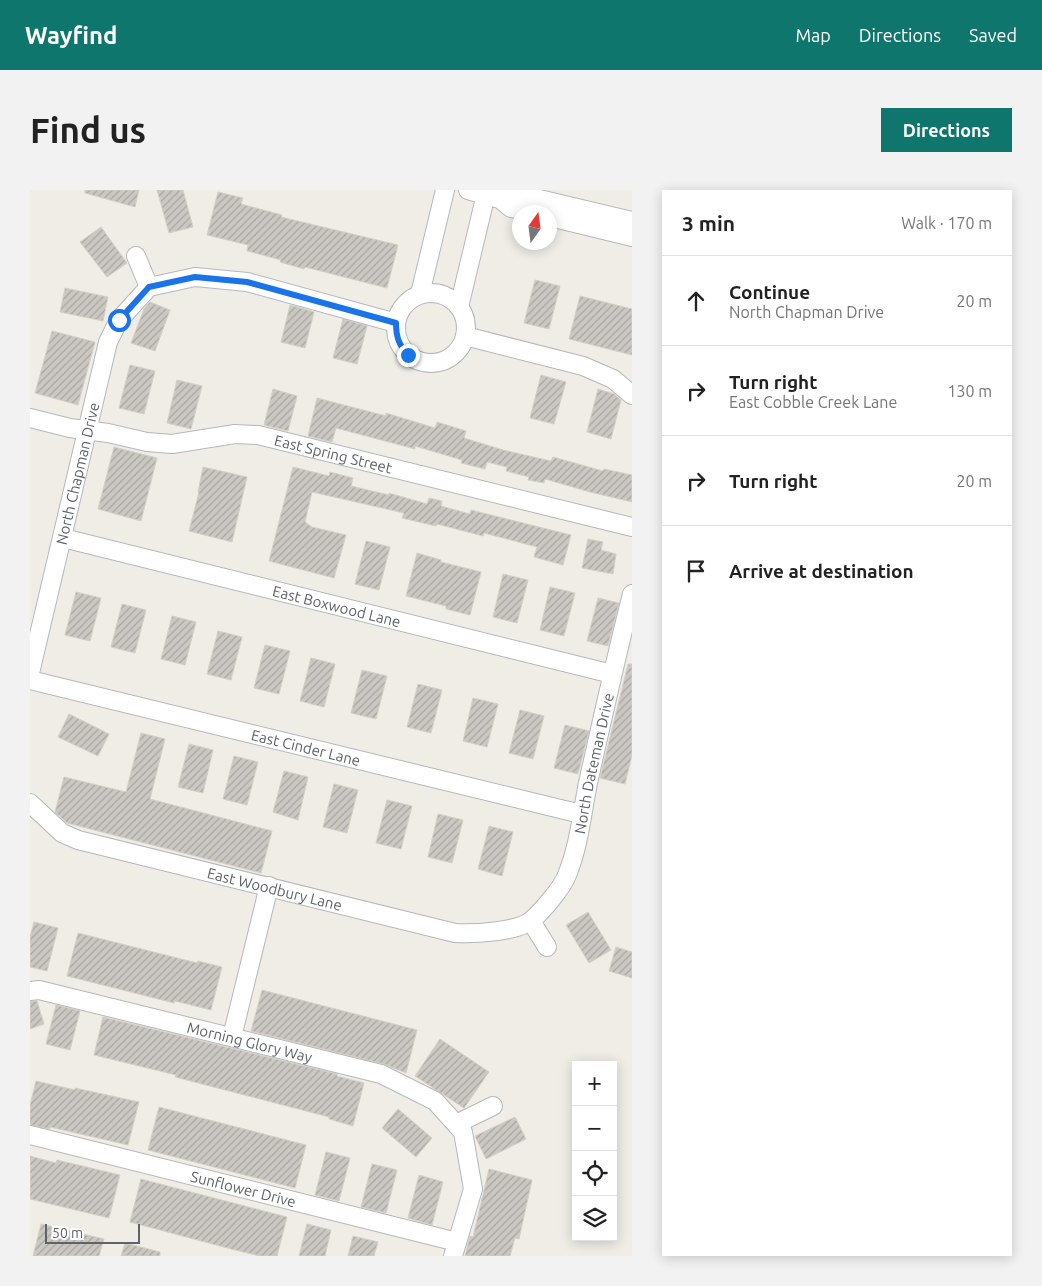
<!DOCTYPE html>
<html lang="en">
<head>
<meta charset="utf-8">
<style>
  :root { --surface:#fff; --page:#f2f2f2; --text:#222; --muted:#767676; --line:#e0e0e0; --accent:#0f766e }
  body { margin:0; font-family:Ubuntu,sans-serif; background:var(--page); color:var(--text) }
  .controls { position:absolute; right:15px; bottom:15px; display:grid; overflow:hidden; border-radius:0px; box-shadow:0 2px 12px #0003 }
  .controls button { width:45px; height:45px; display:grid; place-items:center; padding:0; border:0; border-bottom:1px solid var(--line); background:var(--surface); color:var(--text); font:25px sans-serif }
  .compass { position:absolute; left:482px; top:15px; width:45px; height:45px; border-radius:50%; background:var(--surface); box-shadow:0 2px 12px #0003; rotate:14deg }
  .scale { position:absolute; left:15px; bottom:12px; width:95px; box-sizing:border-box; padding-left:5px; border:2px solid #5e6367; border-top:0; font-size:14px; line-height:18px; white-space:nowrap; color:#5e6367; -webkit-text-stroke:4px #fff; paint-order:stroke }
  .stop { position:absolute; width:15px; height:15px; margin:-11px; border:4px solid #1a73e8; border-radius:50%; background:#fff }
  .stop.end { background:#1a73e8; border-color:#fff; box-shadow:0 1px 5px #0008 }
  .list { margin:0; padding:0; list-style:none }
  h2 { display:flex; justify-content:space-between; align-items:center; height:65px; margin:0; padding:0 20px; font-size:21px }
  h2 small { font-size:16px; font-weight:400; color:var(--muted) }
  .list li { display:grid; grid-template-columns:32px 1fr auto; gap:15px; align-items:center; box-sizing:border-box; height:90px; padding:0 20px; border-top:1px solid var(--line) }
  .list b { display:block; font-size:19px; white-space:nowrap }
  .list p { margin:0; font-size:16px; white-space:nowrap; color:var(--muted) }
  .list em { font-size:16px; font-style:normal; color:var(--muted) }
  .icon { flex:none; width:28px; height:28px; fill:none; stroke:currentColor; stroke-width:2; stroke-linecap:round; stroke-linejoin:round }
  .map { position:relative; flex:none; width:602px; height:1066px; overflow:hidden; border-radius:0px }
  header { display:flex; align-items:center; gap:30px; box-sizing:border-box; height:70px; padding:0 25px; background:var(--accent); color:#fff }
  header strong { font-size:24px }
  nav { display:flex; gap:28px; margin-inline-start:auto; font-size:18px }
  .intro { display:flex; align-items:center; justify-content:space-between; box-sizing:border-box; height:120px; padding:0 30px }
  h1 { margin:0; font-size:35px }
  .button { padding:12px 22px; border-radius:0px; background:var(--accent); color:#fff; font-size:18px; font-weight:700 }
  main { display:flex; gap:30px; padding:0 30px }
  aside { flex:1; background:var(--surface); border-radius:0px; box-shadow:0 2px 12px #0003 }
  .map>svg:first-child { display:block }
  .building { fill:url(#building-hatch); stroke:#d5cfc5 }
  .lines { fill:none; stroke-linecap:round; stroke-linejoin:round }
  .minor-casing { stroke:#b4b8bb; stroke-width:20 }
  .minor { stroke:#fff; stroke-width:18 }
  .route { stroke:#1a73e8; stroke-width:6 }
  .labels { text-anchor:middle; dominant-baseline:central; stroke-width:4.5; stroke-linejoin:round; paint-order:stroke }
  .street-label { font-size:15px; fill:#5e6367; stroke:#fff }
</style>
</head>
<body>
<header>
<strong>Wayfind</strong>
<nav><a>Map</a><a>Directions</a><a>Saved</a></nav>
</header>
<div class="intro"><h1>Find us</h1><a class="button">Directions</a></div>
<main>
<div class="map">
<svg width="602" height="1066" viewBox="0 0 602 1066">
  <defs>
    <pattern id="building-hatch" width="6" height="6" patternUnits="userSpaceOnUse" patternTransform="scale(1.25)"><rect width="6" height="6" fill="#cbc8c3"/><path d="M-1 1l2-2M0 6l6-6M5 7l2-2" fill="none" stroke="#a8a6a2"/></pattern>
  </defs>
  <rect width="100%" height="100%" fill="#f0ede7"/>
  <g class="building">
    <polygon points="55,0 109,0 105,17 55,3"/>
    <polygon points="127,0 153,0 163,37 139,43"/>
    <polygon points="188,2 213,8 211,14 252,25 251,27 368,55 357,98 275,77 274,79 250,72 251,70 217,61 218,55 177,45"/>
    <polygon points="71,37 97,73 77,87 50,52"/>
    <polygon points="505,90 530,96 519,139 494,133"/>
    <polygon points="35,98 78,107 73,131 30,122"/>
    <polygon points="550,106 602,119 602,165 539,149"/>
    <polygon points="120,112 140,120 125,161 101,153 114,119"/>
    <polygon points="260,115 284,122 275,158 251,152"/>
    <polygon points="313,129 337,136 327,174 303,168"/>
    <polygon points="22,141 65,152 48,215 5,203"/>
    <polygon points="100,175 125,181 114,224 89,218"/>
    <polygon points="511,185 536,192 524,234 500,228"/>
    <polygon points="147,190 172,196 161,239 137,233"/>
    <polygon points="243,199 267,206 258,241 234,235"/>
    <polygon points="568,199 584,204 591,210 581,249 557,242"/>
    <polygon points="287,208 356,226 356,223 405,238 407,232 436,241 434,248 473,260 521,271 523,267 573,281 574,279 602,285 602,312 560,302 515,289 514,293 498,290 499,287 476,281 477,277 457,272 455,279 431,273 432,270 385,256 385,259 306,238 302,252 278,246"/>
    <polygon points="84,257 127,268 111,331 68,319"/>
    <polygon points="173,277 217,287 202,352 159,341 169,302 168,302"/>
    <polygon points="263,277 299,286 300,282 323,288 321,296 359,305 359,303 397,314 399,308 412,311 411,316 440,324 441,320 541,345 533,375 504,367 507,357 454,343 453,346 407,334 406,336 372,328 374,323 282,302 275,332 282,337 316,345 304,388 239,371"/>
    <polygon points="558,349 573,352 571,360 586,364 583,384 552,378"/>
    <polygon points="336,351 360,357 349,400 325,394"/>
    <polygon points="387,363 411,370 411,372 451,382 440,425 416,419 416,416 376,406"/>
    <polygon points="473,384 498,390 487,433 463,427"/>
    <polygon points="520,397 545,403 534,446 510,440"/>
    <polygon points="46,402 71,408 60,451 35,445"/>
    <polygon points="568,408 589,413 578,456 557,451"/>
    <polygon points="92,414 116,420 105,463 81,457"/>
    <polygon points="142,426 166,432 155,475 131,469"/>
    <polygon points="188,441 212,447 201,490 177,484"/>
    <polygon points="235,455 260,461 249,504 224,498"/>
    <polygon points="281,468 305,474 294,517 270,511"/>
    <polygon points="598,474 602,474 602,565 595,594 570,588"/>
    <polygon points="332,480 357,486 346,529 321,523"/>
    <polygon points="388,494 412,500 401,543 377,537"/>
    <polygon points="443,508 468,514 457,557 433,551"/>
    <polygon points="490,520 514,526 503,569 479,563"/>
    <polygon points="39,524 79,544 68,566 28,547"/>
    <polygon points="535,535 559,541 548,584 524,578"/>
    <polygon points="111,543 135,549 120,609 242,641 231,683 37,633 25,622 34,587 96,602"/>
    <polygon points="159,554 183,560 173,603 148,597"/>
    <polygon points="204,566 228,572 217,615 193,609"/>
    <polygon points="254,581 278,587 268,630 243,622"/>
    <polygon points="304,594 328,600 317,643 293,637"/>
    <polygon points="357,610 382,616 371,659 346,653"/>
    <polygon points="408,624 433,630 422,673 398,667"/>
    <polygon points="459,636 483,642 472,686 448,679"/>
    <polygon points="558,722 581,760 559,773 536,735"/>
    <polygon points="4,732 28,738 17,781 0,777 0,747"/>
    <polygon points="48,743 167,773 168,771 192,777 181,820 145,811 144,813 37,786"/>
    <polygon points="586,757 602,762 602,788 579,781"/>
    <polygon points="232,800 387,840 376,883 354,874 221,841"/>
    <polygon points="0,811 7,811 14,834 0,839"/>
    <polygon points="26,815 50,821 40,860 16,854"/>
    <polygon points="73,827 307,884 307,886 334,893 323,936 299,929 299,927 145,887 146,885 64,865"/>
    <polygon points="410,849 459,882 434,918 385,886"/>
    <polygon points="6,891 45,900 45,898 109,912 98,955 20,937 20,939 0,935 0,915"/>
    <polygon points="129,917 276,955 265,998 118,960"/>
    <polygon points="368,919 402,948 386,967 352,938"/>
    <polygon points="485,927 496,949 456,969 445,946"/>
    <polygon points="296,962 320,968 309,1011 285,1005"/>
    <polygon points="0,966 26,973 27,970 90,985 79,1028 0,1009"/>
    <polygon points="342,974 367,980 356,1023 331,1017"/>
    <polygon points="459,979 502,990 489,1049 485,1048 480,1066 435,1066 440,1046 443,1047"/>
    <polygon points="389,985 413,992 402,1035 378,1028"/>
    <polygon points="111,989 257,1027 247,1066 230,1066 205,1060 100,1032"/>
    <polygon points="11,1034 74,1049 69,1066 3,1066"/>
    <polygon points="277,1034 301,1040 295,1066 269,1066"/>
    <polygon points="323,1046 348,1052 344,1066 318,1066"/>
    <polygon points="95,1053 130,1062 130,1066 91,1066"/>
  </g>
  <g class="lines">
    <defs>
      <g id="minor">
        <polyline points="438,0 470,9 481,18 501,22"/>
        <polyline points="470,9 484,3 602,31"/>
        <polyline points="520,27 602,47"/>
        <polyline points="106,66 119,97"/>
        <polyline points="119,97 165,87 217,92 366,133"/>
        <circle cx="401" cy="138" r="35"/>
        <polyline points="390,104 415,0"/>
        <polyline points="429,117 457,0"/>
        <polyline points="435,146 553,176 583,189 602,205"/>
        <path id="s1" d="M0,228l40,10 38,5 39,9 25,2 63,-10 23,1 374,92"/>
        <path id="s2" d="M33,348l549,136"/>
        <path id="s3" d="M0,483l78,-331 11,-22 30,-33"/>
        <path id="s4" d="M0,490l551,134"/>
        <path id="s5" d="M0,613l32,30 16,7 377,93c18,1 63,-1 77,-13 11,-10 30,-32 35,-45 12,-29 15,-62 21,-92 14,-63 28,-126 44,-189"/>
        <polyline points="501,731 517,757"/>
        <path id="s6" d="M0,801l9,-1 342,84 54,27 28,31 10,57 -20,67"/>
        <polyline points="202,847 239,696"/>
        <polyline points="426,934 463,916"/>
        <path id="s7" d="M0,945l427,107"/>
      </g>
    </defs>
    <use href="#minor" class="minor-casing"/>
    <use href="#minor" class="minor"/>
  </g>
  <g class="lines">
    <path class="route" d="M89,130l30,-33 46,-10 52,5 149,41c0,14 3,22 12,32"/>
  </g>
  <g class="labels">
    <g class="street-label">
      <text stroke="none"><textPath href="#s1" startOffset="309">East Spring Street</textPath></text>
      <text stroke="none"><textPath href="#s3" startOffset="205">North Chapman Drive</textPath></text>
      <text stroke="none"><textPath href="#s2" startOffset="282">East Boxwood Lane</textPath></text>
      <text stroke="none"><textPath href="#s4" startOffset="284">East Cinder Lane</textPath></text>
      <text stroke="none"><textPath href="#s5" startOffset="701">North Dateman Drive</textPath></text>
      <text stroke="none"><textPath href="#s5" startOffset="264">East Woodbury Lane</textPath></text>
      <text stroke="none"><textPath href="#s6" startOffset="226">Morning Glory Way</textPath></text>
      <text stroke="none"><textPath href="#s7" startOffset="220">Sunflower Drive</textPath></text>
    </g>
  </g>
</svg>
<div class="controls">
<button>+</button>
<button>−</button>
<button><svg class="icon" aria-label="locate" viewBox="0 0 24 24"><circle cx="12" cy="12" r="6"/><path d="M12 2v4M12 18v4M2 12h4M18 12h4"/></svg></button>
<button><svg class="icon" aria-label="layers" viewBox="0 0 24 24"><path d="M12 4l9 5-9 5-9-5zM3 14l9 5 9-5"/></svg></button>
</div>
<svg class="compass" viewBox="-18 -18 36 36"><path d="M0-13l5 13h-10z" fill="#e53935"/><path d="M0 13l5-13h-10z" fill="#767676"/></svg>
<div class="scale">50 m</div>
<div class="stop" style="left:89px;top:130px"></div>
<div class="stop end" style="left:378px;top:165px"></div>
</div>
<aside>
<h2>3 min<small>Walk · 170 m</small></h2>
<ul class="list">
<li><svg class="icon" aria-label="ahead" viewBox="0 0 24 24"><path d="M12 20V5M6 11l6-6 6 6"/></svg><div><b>Continue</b><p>North Chapman Drive</p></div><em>20 m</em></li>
<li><svg class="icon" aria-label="right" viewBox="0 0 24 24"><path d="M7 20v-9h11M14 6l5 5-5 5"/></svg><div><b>Turn right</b><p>East Cobble Creek Lane</p></div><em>130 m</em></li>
<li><svg class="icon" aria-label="right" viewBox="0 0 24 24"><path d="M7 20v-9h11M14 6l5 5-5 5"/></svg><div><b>Turn right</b></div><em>20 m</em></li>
<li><svg class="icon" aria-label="arrive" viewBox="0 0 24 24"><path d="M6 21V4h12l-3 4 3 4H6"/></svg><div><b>Arrive at destination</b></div></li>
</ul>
</aside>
</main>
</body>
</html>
